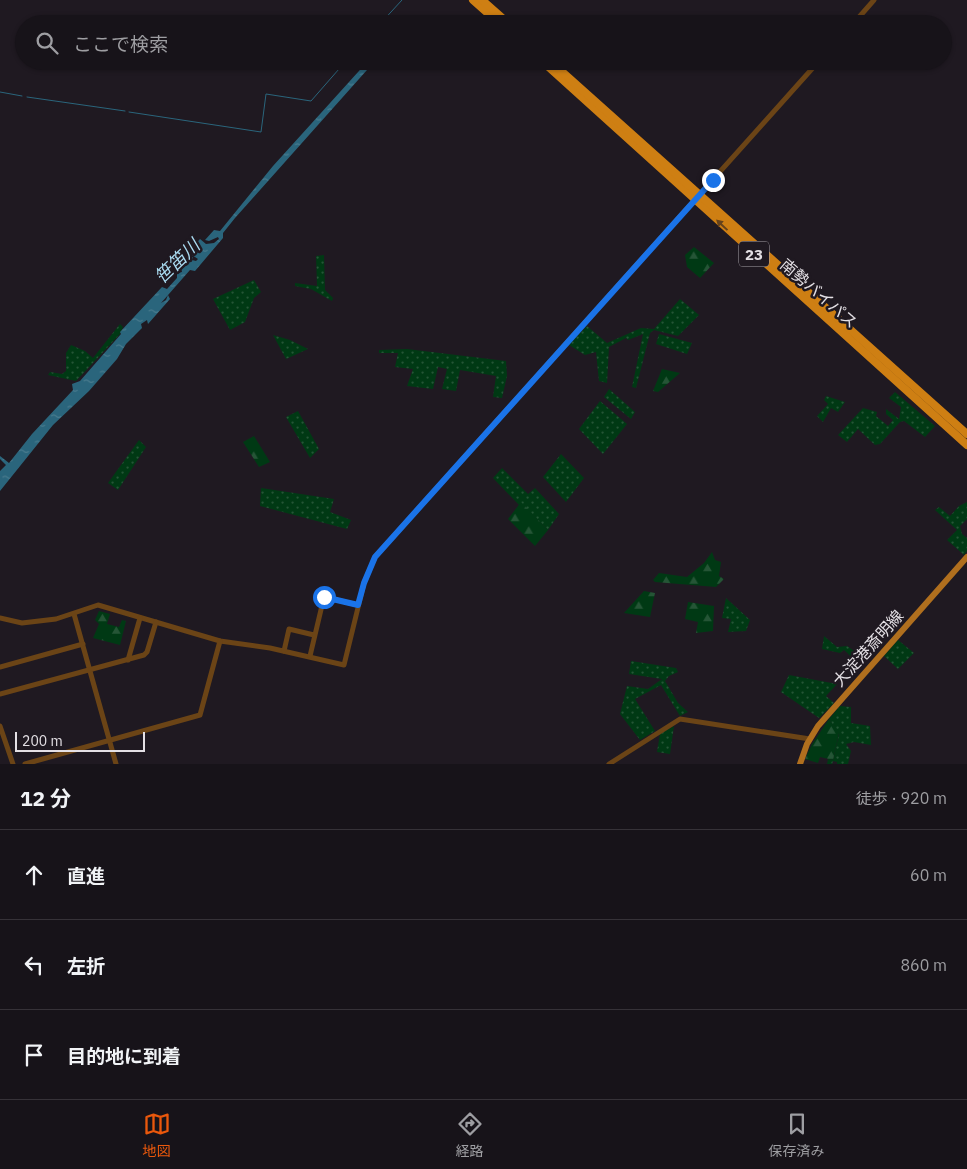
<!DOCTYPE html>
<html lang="ja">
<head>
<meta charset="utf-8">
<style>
  :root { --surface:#171319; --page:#201c22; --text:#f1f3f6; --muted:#9e9ea2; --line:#363238; --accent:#ea580c }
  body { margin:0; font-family:"IBM Plex Sans","Noto Sans JP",sans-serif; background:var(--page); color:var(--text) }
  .scale { position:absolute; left:15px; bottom:12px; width:130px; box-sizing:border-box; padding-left:5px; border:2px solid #e4e0e5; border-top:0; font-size:14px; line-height:18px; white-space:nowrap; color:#e4e0e5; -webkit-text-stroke:4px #1f1921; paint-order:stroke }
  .stop { position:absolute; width:15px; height:15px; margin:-11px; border:4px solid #1a73e8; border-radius:50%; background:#fff }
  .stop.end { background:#1a73e8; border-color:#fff; box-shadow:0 1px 5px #0008 }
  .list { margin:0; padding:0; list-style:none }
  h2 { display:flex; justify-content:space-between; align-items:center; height:65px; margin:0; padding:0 20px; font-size:21px }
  h2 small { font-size:16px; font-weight:400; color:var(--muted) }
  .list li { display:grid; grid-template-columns:32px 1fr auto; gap:15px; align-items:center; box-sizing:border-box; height:90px; padding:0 20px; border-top:1px solid var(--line) }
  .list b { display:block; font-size:19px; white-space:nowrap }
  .list em { font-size:16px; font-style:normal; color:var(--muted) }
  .icon { flex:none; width:28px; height:28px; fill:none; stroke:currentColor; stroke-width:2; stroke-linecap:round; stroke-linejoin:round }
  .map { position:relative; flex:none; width:967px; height:764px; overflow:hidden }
  .search { position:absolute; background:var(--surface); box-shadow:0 1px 4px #0004; left:15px; right:15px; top:15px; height:55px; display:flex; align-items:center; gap:12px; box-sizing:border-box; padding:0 18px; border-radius:28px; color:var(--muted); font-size:19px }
  .sheet { height:335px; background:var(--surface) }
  nav { display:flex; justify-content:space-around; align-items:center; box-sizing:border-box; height:70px; border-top:1px solid var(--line); background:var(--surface); font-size:14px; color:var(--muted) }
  nav a { display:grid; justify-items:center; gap:2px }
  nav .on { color:var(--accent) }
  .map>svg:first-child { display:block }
  .grass { fill:url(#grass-dots) }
  .forest { fill:url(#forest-firs) }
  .water { fill:url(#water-ripples) }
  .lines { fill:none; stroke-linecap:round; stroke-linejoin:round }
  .stream { stroke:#2a657c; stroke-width:1 }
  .minor { stroke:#6b4416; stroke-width:5 }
  .major { stroke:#b06f1e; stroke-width:6 }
  .highway { stroke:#ce7f13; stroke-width:8 }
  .oneway { fill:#65421b }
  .route { stroke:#1a73e8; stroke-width:6 }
  .labels { text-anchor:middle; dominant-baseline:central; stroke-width:5; stroke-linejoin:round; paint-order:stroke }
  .shield { fill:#1f1921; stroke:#a9a4aa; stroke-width:1 }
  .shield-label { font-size:15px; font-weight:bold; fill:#e4e0e5 }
  .street-label { font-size:16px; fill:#e4e0e5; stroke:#1f1921 }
  .water-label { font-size:18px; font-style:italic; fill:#aadbf1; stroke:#1f1921 }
</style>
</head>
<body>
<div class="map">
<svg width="967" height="764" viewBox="0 0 967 764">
  <defs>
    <pattern id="grass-dots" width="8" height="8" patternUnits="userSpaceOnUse" patternTransform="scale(1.25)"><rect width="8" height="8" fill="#003914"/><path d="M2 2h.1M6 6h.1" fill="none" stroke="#255536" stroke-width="1.8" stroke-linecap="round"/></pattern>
    <pattern id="forest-firs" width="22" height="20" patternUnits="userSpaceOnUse" patternTransform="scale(1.25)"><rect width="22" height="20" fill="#003914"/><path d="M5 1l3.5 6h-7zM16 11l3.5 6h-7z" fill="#255536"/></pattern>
    <pattern id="water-ripples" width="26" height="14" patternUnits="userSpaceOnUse" patternTransform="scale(1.25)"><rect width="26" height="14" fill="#2a657c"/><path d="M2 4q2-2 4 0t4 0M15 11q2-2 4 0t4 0" fill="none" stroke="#497b8e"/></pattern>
  </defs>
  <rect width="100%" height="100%" fill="#1f1921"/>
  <g class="grass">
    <polygon points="324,255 325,290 333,298 332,301 311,289 295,286 295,283 317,286 316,256"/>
    <polygon points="254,280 261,292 254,298 245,322 230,330 213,299"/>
    <polygon points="680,299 699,315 678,336 654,330 650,333 636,388 632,387 643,334 628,340 626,338 609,347 607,383 599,381 596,352 585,355 569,345 587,326 607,343 641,328 654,329"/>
    <polygon points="120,324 123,327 120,334 76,381 48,375 50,372 62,374 66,371 66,353 71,345 85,351 93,358"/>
    <polygon points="659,334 692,343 687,354 656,344"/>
    <polygon points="273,335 290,340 308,349 286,359"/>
    <polygon points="407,349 506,361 507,376 502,398 493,397 496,376 460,370 456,391 442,389 447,369 438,367 433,389 407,386 413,369 395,367 398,353 379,353 379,350"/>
    <polygon points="609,389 635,412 631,419 604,397"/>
    <polygon points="895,392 935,426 925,437 904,421 900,422 880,444 875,445 858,429 847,442 838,435 863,408 877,412 876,416 888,426 893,420 886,414 886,409 899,419 901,407 889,398"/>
    <polygon points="826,396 845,402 838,412 831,408 823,422 817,416 828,404 824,400"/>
    <polygon points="600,401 627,424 603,454 579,429"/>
    <polygon points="298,411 319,449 310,458 286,417"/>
    <polygon points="139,440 146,447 118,490 108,483"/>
    <polygon points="561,454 584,478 566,502 543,477"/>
    <polygon points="502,468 528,494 535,488 559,514 548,530 521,503 519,505 493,478"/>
    <polygon points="261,488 334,499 330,512 351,520 347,529 260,506"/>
    <polygon points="967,502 967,519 960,526 962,534 967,538 967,551 964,555 947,540 957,530 935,510 939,507 950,516 959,506"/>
    <polygon points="726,598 750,620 746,631 728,632 731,619 722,618"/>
    <polygon points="824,636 837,647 847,646 863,657 858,663 844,650 840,653 822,649"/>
    <polygon points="898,640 914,653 898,669 884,656"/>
    <polygon points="631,661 676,668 678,672 669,676 665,681 678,703 688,712 680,716 661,685 635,699 655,731 640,740 620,714 627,686 648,689 662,679 629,674"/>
    <polygon points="789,675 837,684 826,696 834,703 819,718 781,692"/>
    <polygon points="840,706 851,707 851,723 870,726 871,745 854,742 846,744 851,751 848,764 837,764 837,762 833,761 832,764 827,764 828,759 833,760 839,734 829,719"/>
    <polygon points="674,726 670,754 657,752 660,734"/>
  </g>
  <g class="forest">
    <polygon points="694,247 714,263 700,278 687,267 685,255"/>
    <polygon points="662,369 680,373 658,392 653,391"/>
    <polygon points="254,436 270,462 259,467 243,442"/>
    <polygon points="521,502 548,530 535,546 508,519"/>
    <polygon points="712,552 715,560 721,562 719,576 724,579 716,587 655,582 653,580 659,573 687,577 704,563"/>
    <polygon points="644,591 655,593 650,617 624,613"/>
    <polygon points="688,602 714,606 713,631 696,633 698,622 685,619"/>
    <polygon points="99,611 110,614 107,624 119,627 122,620 126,621 120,645 93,638 99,624 95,620"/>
    <polygon points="829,719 839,733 833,760 820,757 818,763 805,759 812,744"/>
  </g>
  <polygon class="water" points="368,61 375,61 235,218 223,233 223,238 195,271 190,270 161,303 166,300 168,295 170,299 148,324 147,320 141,324 142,328 126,344 117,359 89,391 53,425 0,491 0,471 6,465 0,459 0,456 9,463 32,434 73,390 72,384 80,381 121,334 120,332 162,287 167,289 177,278 177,273 182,272 181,267 189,257 193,257 192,260 196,261 198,259 192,255 195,252 191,249 200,239 206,244 214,243 219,239 218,237 209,241 205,240 214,230 220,231 273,166"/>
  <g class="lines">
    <g class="stream">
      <polyline points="380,24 402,0"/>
      <polyline points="0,92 22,96"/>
      <polyline points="27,97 125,111"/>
      <polyline points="129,112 261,132 266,94 311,101 346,61"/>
    </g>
    <g class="minor">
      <polyline points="853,24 874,0"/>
      <polyline points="74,614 116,764"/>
      <polyline points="0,618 22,623 56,619 98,605 220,641 270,648 344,665 364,583 375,557 819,61"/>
      <polyline points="284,651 289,629 314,635"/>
      <polyline points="310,656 324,597 358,605"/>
      <polyline points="128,660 140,618"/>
      <polyline points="0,667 83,644"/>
      <polyline points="0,694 144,655 147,652 156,622"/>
      <polyline points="0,726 13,764"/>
      <polyline points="25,764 200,715 220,641"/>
      <polyline points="609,764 680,719 810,739"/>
    </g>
    <polyline class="major" points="800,764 807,744 818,726 967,557"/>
    <g class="highway">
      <polyline points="473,0 500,24"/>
      <polyline points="482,0 509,24"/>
      <polyline points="542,61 967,445"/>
      <polyline points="550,61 967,434"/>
    </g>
  </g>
  <defs><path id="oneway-solid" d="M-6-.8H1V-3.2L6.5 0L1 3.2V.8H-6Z" transform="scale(1.25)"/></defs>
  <use class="oneway" href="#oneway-solid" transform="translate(722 225) rotate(-137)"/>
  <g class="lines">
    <polyline class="route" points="324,597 358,605 364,583 375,557 713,180"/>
  </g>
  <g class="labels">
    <rect class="shield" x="739" y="241.5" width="30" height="25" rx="4"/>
    <g class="shield-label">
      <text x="754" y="254">23</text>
    </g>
    <g class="street-label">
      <text transform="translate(819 293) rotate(41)">南勢バイパス</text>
      <text transform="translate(868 648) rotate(-48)">大淀港斎明線</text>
    </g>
    <g class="water-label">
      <text transform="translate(177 261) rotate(-44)">笹笛川</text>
    </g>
  </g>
</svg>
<div class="scale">200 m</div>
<div class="stop" style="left:324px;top:597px"></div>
<div class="stop end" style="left:713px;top:180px"></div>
<div class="search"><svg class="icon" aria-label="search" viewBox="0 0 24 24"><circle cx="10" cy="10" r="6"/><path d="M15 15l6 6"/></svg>ここで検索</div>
</div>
<section class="sheet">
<h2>12 分<small>徒歩 · 920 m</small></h2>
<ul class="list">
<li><svg class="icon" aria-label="ahead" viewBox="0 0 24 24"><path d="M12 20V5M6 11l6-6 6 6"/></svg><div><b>直進</b></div><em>60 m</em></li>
<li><svg class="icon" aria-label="left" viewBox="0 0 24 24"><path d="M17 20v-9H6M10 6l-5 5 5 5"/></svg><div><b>左折</b></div><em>860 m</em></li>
<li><svg class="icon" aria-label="arrive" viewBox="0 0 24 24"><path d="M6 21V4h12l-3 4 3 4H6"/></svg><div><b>目的地に到着</b></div></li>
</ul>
</section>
<nav>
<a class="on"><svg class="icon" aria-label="map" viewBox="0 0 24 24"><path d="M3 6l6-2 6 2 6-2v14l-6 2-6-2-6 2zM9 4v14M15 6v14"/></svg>地図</a>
<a><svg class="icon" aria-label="directions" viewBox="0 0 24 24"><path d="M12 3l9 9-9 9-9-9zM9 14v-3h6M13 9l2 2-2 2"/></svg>経路</a>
<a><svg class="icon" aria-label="saved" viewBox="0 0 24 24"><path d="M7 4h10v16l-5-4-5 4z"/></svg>保存済み</a>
</nav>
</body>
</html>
